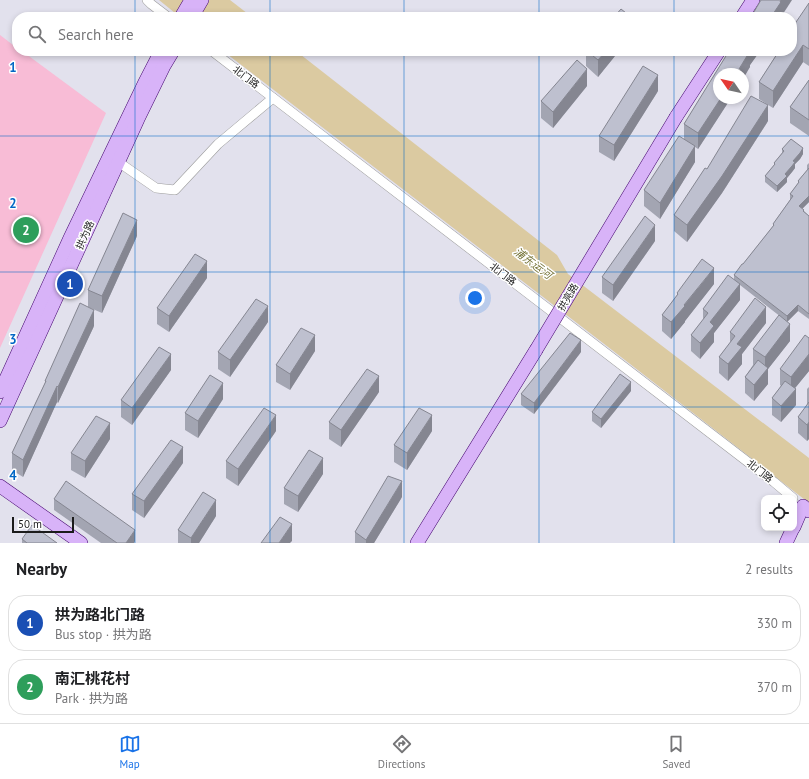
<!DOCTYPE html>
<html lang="en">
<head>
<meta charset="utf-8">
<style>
  :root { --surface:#fff; --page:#f2f2f2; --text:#202124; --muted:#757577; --line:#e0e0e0; --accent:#1a73e8 }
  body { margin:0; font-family:"PT Sans","Noto Sans SC",sans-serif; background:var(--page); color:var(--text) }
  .controls { position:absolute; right:12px; bottom:12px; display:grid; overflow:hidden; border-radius:8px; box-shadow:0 2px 6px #0003 }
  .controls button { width:36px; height:36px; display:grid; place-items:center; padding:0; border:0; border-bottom:1px solid var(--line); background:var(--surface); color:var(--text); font:20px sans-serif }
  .compass { position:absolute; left:713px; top:68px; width:36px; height:36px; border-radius:50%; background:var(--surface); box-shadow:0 2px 6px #0003; rotate:304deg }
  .scale { position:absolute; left:12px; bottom:10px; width:62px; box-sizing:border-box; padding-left:4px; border:2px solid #1b1b1b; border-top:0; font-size:11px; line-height:14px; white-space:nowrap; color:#1b1b1b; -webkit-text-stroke:3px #fff; paint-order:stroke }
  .you { position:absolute; left:475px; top:298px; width:14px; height:14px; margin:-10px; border:3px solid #fff; border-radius:50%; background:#1a73e8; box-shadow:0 0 0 6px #1a73e833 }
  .badge { display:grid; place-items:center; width:26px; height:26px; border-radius:50%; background:var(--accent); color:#fff; font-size:13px; font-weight:700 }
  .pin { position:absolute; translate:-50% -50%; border:2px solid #fff; box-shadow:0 1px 4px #0006 }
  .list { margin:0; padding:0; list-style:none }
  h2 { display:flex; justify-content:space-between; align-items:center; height:52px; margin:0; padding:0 16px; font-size:17px }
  h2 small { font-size:13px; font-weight:400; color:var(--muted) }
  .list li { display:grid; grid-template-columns:26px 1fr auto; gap:12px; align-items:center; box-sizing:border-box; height:56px; margin:0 8px 8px; padding:0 8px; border:1px solid var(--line); border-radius:16px }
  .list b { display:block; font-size:15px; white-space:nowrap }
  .list p { margin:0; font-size:13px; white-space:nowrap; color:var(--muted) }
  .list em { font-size:13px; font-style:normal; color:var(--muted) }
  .icon { flex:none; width:22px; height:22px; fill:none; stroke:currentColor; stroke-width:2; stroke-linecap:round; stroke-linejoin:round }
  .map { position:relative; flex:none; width:809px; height:543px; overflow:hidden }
  .search { position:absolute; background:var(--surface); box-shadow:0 2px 6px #0003; left:12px; right:12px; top:12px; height:44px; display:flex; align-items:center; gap:10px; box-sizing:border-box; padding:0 14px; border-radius:16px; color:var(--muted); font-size:15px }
  .sheet { height:180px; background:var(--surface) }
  nav { display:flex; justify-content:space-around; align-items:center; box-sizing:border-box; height:56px; border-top:1px solid var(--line); background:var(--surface); font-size:11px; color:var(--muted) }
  nav a { display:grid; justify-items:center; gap:2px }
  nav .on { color:var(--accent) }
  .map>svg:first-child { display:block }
  .park { fill:#f8bcd6 }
  .water { fill:#dbcaa1 }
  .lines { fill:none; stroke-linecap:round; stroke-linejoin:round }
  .street-casing { stroke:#9c9c9c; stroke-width:10 }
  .secondary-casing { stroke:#44056f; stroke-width:14 }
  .street { stroke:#fff; stroke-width:9 }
  .secondary { stroke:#d8b3f8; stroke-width:13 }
  .secondary-bridge-casing { stroke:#44056f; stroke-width:14; stroke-linecap:butt }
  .secondary-bridge { stroke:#d8b3f8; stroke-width:13 }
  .wall { fill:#a3a5b2 }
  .shaded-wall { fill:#858691 }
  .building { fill:#bec0cf; stroke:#858691 }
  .grid { fill:none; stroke:#0267c5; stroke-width:1; stroke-opacity:0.55 }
  .labels { text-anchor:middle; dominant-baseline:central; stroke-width:3; stroke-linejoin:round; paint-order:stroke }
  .street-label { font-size:10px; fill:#1b1b1b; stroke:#fff }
  .water-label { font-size:11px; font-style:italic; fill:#747235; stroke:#fff }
  .grid-label { font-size:13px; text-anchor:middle; font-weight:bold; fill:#0267c5; stroke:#fff; stroke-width:3; stroke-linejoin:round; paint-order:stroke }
</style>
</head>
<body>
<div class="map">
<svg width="809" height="543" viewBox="0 0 809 543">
  <rect width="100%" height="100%" fill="#e2e1ed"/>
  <polygon class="park" points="0,35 17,48 17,51 22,51 106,113 0,348"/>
  <g class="water">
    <polygon points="159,0 230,0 252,17 180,17"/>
    <polygon points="223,51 296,51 557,255 568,274 809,458 809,503 612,350"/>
  </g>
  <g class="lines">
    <defs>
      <g id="street">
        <polyline points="147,0 151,4 168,17"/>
        <polyline points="212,51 774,482 793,498"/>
        <polyline points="114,159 156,188 175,190 218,144 273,98"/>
      </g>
      <g id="secondary">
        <polyline points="181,17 191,0"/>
        <polyline points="192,17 202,0"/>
        <polyline points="742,17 753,0"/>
        <polyline points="676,117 719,51"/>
        <polyline points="0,392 70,238 144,84 161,51"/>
        <polyline points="0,421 138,119 164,66 173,51"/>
        <polyline points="0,486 81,543"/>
        <polyline points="794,527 803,506 809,511"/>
        <polyline points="417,543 536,350"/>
        <polyline points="786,543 793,528"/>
      </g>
    </defs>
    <use href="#street" class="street-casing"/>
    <use href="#secondary" class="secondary-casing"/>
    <use href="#street" class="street"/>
    <use href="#secondary" class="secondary"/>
    <defs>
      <polyline id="secondary-bridge" points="536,350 676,117"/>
    </defs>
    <use href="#secondary-bridge" class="secondary-bridge-casing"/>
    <use href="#secondary-bridge" class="secondary-bridge"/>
  </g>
  <g class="wall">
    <polygon points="809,3 809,66 803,62 773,108 759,99 759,82"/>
    <polygon points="586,51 619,51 598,77 586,66"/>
    <polygon points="729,51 760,51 750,65 750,67 719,98 731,98 698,149 695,147 695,162 660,219 644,206 644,190 684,139 684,124"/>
    <polygon points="809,80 809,136 790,123 790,107"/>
    <polygon points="587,86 553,128 541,118 541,101"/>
    <polygon points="658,91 614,161 599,152 599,136"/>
    <polygon points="768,121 722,193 687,242 674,231 674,215 707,169"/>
    <polygon points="782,149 803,154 800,159 795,164 795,168 792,172 787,178 787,182 777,192 765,182 765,176 774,165 774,163 782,153"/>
    <polygon points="809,163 809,202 802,209 809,216 809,319 798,311 787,322 790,341 768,369 768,384 754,401 745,393 745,377 753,365 753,349 781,317 740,285 740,300 714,333 714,342 700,359 691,351 691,335 703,320 703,309 734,279 734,275 743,264 773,226 773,224 790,200 790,194 798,183 798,181 807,170 807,165"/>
    <polygon points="137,236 102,313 88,307 88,290"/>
    <polygon points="655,241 613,301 602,293 602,277"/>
    <polygon points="207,278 169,332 157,324 157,308"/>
    <polygon points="714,284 685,321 685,322 671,339 662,331 662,315 677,295 677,293"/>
    <polygon points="268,322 230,377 218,369 218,352"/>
    <polygon points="766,323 742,354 742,364 728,381 719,373 719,357 730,343 730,332"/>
    <polygon points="94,326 58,403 57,402 23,477 12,470 12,453 45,383 45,381"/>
    <polygon points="315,351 290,390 276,382 276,365"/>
    <polygon points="581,352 534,414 521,405 521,394"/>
    <polygon points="780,369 809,371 795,388 796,405 781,422 772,415 772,398 781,386 780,385"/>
    <polygon points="171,370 132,425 121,417 121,400"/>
    <polygon points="809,387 809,439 807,441 798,433 798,417 807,405 807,389"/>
    <polygon points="631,391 601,428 592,421 592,412"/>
    <polygon points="379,392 341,447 329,439 329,422"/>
    <polygon points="223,399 198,438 185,430 185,413"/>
    <polygon points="276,431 238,486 226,478 226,461"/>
    <polygon points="432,431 407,470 394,462 394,445"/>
    <polygon points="110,439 85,478 71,470 71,453"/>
    <polygon points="183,463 144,518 132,510 132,494"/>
    <polygon points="323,474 298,512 284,504 284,488"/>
    <polygon points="402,497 374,543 355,543 355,532"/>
    <polygon points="54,499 135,541 134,543 101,543 54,510"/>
    <polygon points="216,516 199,543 178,543 178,530"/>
    <polygon points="22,539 57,543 22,543"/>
  </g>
  <g class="shaded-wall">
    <polygon points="781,0 792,0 781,17 771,17"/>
    <polygon points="803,45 803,62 773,108 773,91"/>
    <polygon points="606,51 619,51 598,77 598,60"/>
    <polygon points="750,51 760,51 750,65 750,67 743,79 743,74 736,74"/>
    <polygon points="587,69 587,86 553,128 553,112"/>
    <polygon points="658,75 658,91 614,161 614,145"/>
    <polygon points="721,98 731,98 698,149 698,133"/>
    <polygon points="768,105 768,121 722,193 687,242 687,225"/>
    <polygon points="695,146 695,162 660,219 660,203"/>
    <polygon points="803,148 803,154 800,159 795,164 795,168 792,172 787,178 787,182 777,192 777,186 793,161"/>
    <polygon points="809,196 809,202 799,212 799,206"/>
    <polygon points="137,220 137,236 102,313 102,296"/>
    <polygon points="655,225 655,241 613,301 613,285"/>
    <polygon points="207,261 207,278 169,332 169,316"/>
    <polygon points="714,268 714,284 685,321 685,322 671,339 671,322"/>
    <polygon points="740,284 740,300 714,333 714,342 700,359 700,343 710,322"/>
    <polygon points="798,305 798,311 787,322 787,316"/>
    <polygon points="268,306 268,322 230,377 230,360"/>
    <polygon points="766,307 766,323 742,354 742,364 728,381 728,364 737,344"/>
    <polygon points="94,310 94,326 58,403 58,387"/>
    <polygon points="790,324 790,341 768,369 768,384 754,401 754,385 765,371 765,357"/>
    <polygon points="315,335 315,351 290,390 290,374"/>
    <polygon points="581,340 581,352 534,414 534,403"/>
    <polygon points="171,354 171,370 132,425 132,408"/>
    <polygon points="809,354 809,371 791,393 791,377"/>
    <polygon points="379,376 379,392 341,447 341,430"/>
    <polygon points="631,382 631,391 601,428 601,419"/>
    <polygon points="223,383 223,399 198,438 198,421"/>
    <polygon points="57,386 57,402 23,477 23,460"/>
    <polygon points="796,389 796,405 781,422 781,406"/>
    <polygon points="276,415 276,431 238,486 238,469"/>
    <polygon points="432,415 432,431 407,470 407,453"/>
    <polygon points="809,422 809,439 807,441 807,425"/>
    <polygon points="110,423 110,439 85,478 85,461"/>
    <polygon points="183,447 183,463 144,518 144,501"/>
    <polygon points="323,458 323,474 298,512 298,496"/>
    <polygon points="402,481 402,497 374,543 366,543 366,540"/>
    <polygon points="216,500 216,516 199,543 191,543 191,538"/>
    <polygon points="292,524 292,541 290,543 279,543"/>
    <polygon points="135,530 135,541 134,543 126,543"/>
  </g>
  <g class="building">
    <polygon points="761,0 781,0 780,2 781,2 771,17 751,17"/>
    <polygon points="809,3 809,49 803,45 773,91 759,82 779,51 792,51 792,28"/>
    <polygon points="621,9 631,17 614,17"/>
    <polygon points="587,51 606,51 598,60"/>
    <polygon points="729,51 750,51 736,74 719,74 719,98 721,98 698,133 684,124"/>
    <polygon points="577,60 587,69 553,112 541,101"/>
    <polygon points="643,66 658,75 614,145 599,136"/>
    <polygon points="809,80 809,120 790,107"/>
    <polygon points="751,96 768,105 722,176 687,225 674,215 705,168 707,169"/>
    <polygon points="679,136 695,146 660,203 644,190"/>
    <polygon points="791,139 803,148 800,153 793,161 795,162 792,166 785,174 787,176 777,186 765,176 775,164 774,163 784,151 782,149"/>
    <polygon points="809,168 809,196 799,206 804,210 803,211 809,216 809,314 798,305 787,316 734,275 742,264 743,264 774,225 773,224 793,196 790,194 799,182 798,181"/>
    <polygon points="123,213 137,220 102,296 88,290"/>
    <polygon points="645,216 655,225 613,285 602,277"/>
    <polygon points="195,254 207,261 169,316 157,308"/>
    <polygon points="702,259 714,268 684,305 685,306 671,322 662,315 678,294 677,293"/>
    <polygon points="728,275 740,284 710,322 714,326 700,343 691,335 708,313 703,309"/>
    <polygon points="755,298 766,307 737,344 742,347 728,364 719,357 735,336 730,332"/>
    <polygon points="256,299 268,306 230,360 218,352"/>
    <polygon points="80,303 94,310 58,387 57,386 23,460 12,453 46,381 45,381"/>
    <polygon points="779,315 790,324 765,357 753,349"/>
    <polygon points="301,328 315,335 290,374 276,365"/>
    <polygon points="570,333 581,340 534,403 521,394"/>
    <polygon points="805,335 809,338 809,354 791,377 780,369"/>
    <polygon points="159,347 171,354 132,408 121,400"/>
    <polygon points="758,360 768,368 754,385 745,377"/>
    <polygon points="367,369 379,376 341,430 329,422"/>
    <polygon points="620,374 631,382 601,419 592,412"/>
    <polygon points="210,375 223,383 198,421 185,413"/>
    <polygon points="785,381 796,389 781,406 772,398"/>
    <polygon points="809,402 809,422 807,425 798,417"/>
    <polygon points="264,408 276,415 238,469 226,461"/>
    <polygon points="419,408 432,415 407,453 394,445"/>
    <polygon points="96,416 110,423 85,461 71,453"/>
    <polygon points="171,440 183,447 144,501 132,494"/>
    <polygon points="309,450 323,458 298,496 284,488"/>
    <polygon points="388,476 402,481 366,540 355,532"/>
    <polygon points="66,481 135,530 126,543 117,543 54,499"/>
    <polygon points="203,492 216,500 191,538 178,530"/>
    <polygon points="280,517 292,524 279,543 261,543"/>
    <polygon points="32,525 57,543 27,543 22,539"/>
  </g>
  <path class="grid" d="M135,0v17M270,0v17M404,0v17M539,0v17M674,0v17M135,51v492M270,51v492M404,51v492M539,51v492M674,51v492M0,136h809M0,272h809M0,407h809"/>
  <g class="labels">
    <g class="street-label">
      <text transform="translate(246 77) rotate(37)">北门路</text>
      <text transform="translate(85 235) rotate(-66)">拱为路</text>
      <text transform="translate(503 274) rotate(37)">北门路</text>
      <text transform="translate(568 297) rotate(-59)">拱亮路</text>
      <text transform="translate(760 471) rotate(38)">北门路</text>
    </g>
    <g class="water-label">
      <text transform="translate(533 263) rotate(37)">浦东运河</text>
    </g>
  </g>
  <g class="grid-label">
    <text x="13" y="72">1</text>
    <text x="13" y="208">2</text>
    <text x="13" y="344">3</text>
    <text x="13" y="480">4</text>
  </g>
</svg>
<div class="controls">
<button><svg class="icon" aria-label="locate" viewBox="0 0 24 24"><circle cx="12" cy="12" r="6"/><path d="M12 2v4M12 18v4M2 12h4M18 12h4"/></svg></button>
</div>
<svg class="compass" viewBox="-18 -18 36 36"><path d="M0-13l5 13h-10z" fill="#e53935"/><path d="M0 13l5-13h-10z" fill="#757577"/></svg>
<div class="scale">50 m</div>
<div class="you"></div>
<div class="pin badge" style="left:70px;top:284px;background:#1a4fb4">1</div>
<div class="pin badge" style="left:26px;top:230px;background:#2e9e5b">2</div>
<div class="search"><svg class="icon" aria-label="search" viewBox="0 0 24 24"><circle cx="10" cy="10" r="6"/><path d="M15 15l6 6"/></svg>Search here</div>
</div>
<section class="sheet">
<h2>Nearby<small>2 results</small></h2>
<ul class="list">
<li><span class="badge" style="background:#1a4fb4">1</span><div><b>拱为路北门路</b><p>Bus stop · 拱为路</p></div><em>330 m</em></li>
<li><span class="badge" style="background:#2e9e5b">2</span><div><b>南汇桃花村</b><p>Park · 拱为路</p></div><em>370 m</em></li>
</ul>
</section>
<nav>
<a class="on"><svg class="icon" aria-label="map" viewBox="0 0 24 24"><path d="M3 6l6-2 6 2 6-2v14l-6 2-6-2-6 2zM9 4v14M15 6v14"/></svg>Map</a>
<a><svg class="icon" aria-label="directions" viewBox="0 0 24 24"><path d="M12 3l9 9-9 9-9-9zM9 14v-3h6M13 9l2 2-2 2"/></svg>Directions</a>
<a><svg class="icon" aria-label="saved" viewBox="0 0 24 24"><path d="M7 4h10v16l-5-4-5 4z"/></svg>Saved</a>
</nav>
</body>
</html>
